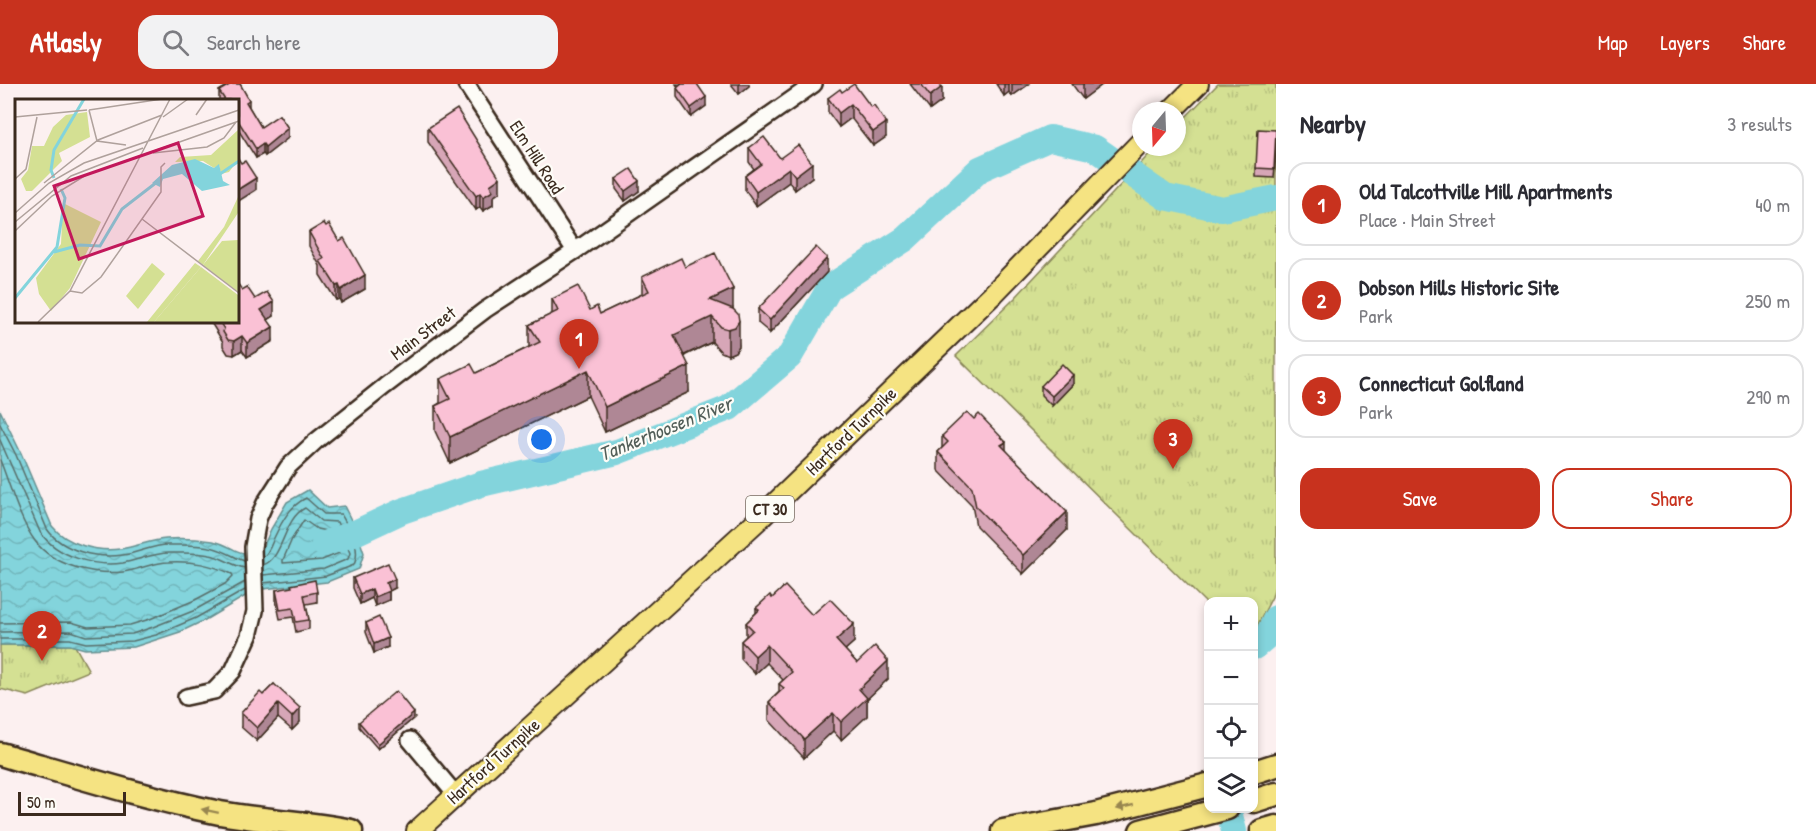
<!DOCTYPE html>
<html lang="en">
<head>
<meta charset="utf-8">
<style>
  :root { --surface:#fff; --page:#f2f2f3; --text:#2b2b33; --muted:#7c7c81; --line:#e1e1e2; --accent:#c8321e }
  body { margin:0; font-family:"Patrick Hand",sans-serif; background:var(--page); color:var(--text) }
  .controls { position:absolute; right:18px; bottom:18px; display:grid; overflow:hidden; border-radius:12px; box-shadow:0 3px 9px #0003 }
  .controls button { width:54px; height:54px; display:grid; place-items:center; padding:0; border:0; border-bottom:2px solid var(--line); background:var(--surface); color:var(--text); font:30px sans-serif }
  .compass { position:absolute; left:1132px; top:18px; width:54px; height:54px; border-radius:50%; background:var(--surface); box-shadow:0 3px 9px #0003; rotate:199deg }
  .scale { position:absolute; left:18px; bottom:15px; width:108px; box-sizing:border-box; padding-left:6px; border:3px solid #3b2a1e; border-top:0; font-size:16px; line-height:21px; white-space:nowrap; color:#3b2a1e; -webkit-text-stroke:4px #fdfcf7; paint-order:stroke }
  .you { position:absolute; left:542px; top:356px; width:21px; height:21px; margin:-15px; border:4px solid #fff; border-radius:50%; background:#1a73e8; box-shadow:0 0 0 9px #1a73e833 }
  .badge { display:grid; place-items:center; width:39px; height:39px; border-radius:50%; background:var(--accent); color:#fff; font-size:20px; font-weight:700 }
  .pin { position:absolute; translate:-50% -50px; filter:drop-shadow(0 2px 3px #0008) }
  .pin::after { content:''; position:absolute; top:32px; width:21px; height:18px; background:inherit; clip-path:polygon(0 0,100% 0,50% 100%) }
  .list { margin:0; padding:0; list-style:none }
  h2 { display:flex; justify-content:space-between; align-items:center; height:78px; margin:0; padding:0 24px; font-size:26px }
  h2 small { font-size:20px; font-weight:400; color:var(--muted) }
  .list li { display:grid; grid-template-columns:39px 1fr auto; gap:18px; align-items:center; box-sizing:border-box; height:84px; margin:0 12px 12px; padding:0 12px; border:2px solid var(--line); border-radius:18px }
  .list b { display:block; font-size:22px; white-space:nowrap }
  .list p { margin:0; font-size:20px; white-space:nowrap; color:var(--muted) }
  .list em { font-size:20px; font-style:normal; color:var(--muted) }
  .actions { display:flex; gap:12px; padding:18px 24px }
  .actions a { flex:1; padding:14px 0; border:2px solid var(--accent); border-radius:18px; text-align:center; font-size:21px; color:var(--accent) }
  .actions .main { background:var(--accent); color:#fff }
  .icon { flex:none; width:33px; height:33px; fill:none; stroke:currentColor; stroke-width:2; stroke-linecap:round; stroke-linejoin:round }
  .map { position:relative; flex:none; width:1276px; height:747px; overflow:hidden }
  header { display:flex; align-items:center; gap:36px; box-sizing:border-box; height:84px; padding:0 30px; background:var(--accent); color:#fff }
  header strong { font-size:28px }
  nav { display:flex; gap:33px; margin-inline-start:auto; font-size:21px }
  .search { width:420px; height:54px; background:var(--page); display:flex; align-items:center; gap:15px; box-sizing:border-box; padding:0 21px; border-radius:18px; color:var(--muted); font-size:22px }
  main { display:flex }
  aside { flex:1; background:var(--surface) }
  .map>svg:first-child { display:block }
  .park { fill:url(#park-tufts); stroke:#888558; stroke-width:1.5 }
  .water { fill:url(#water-waves); stroke:#669090; stroke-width:1.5 }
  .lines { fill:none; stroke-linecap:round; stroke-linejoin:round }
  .shore { stroke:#586e6a; stroke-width:1.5 }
  .river { stroke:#83d4dc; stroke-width:26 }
  .minor-casing { stroke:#3b2a1e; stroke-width:20 }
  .major-casing { stroke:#3b2a1e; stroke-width:24 }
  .highway-casing { stroke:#3b2a1e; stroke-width:27 }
  .minor { stroke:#fdfcf7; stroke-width:15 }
  .major { stroke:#f5e382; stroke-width:20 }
  .highway { stroke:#f5e382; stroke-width:22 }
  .wall { fill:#d7a6b7; stroke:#3b2a1e; stroke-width:1.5 }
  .shaded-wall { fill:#af8795; stroke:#3b2a1e; stroke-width:1.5 }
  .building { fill:#fac1d5; stroke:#3b2a1e; stroke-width:1.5 }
  .oneway { fill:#988650 }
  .labels { text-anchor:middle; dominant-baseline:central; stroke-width:4.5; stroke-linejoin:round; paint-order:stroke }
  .shield { fill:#fdfcf7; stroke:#75695f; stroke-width:1.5 }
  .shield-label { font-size:16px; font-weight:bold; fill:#3b2a1e }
  .street-label { font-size:18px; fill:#3b2a1e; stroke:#fdfcf7 }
  .water-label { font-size:20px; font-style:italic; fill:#515d57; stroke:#fdfcf7 }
  .inset-river { fill:none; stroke:#83d4dc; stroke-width:3 }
  .inset-road { fill:none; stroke:#afa19c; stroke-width:1.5 }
  .view { fill:#c2185b; fill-opacity:0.15; stroke:#c2185b; stroke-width:3 }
  .inset-edge { fill:none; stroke:#3b2a1e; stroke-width:3 }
</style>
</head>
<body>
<header>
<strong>Atlasly</strong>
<div class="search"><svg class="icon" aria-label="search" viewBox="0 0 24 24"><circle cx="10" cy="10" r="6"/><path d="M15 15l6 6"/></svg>Search here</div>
<nav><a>Map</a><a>Layers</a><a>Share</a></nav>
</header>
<main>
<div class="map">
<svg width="1276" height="747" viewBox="0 0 1276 747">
  <defs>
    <pattern id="park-tufts" width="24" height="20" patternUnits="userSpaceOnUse" patternTransform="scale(1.5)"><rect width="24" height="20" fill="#d4e093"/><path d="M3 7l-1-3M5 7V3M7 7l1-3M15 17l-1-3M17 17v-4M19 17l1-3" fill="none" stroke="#b7c07e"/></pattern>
    <pattern id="water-waves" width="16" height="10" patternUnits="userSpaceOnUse" patternTransform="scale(1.5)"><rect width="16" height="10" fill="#83d4dc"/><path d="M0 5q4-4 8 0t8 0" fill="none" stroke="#72b6bc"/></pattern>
  </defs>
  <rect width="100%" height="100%" fill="#fcf0f0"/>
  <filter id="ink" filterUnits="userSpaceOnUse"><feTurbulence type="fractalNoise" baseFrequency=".0167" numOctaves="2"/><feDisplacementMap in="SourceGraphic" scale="12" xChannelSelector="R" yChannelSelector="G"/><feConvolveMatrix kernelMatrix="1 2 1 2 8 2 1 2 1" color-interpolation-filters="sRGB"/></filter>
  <g filter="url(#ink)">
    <g class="park">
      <polygon points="1218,0 1276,0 1276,498 1272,513 1254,548 1254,518 1208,518 1208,521 956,272 1015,214 1156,63 1177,63 1177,42"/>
      <polygon points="0,561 70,561 75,562 89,587 28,612 0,605"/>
    </g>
    <path class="water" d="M0,326l21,43 31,73c15,19 46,26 68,23 16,-2 31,-9 46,-10 14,-1 33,0 47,2 23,5 21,16 48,11l10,-23 16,-27 21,-12 19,18 17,-2 13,26 7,21 -5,16 -32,13 -64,7 -16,6 -42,25 -25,12 -46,15 -49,2 -15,-4h-70z"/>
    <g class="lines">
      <g class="shore">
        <path d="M0,340l16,31 31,74c15,22 50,30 76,26 15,-2 30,-10 45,-10 14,0 33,-1 46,3 11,3 20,9 30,13"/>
        <path d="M0,356l40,92c17,25 55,35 83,31 15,-3 31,-10 46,-10 13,0 29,-1 41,2 12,2 23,11 35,13"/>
        <path d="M0,376c10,25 19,59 35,81 18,25 59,34 88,31 16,-2 31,-10 46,-10 24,-1 41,2 63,12l1,2 -8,8 -30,16 -45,19 -20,6 -42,2 -17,-5 -71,1"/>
        <polygon points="304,436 317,445 331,448 337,457 339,469 322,476 283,479 283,476 292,455"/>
        <path d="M262,474c7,-5 9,-13 12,-20 8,-17 16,-32 32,-40l18,16h17c8,15 21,34 13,51l-28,11 -63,7"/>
        <path d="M263,481c21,-7 20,-46 42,-57l16,13 16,1 13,31 -2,6 -24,10 -61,6"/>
        <polyline points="0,548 71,547 86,552 132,550 153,543 193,527 245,498"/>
        <polyline points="0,555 70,555 86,559 133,557 156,551 196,534 245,506"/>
      </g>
      <g class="river">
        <polyline points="324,460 357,448 402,427 481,400 617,368 729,324 790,272 830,203 905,155 980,85 1050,54 1095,64 1165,113 1222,125 1276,114"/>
        <polyline points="1254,563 1267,552 1276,534"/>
        <polyline points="1228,724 1234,747"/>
      </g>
      <defs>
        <g id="minor">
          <polyline points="466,0 575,167"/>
          <polyline points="186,613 214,607 233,587 249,552 255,527 253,463 258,435 265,419 288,383 316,357 385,302 485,226 575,167 814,0"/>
          <polyline points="410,656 456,711"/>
        </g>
        <g id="major">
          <polyline points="1171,27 1198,0"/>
          <polyline points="417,747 759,435 994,209 1141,58"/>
        </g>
        <g id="highway">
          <path d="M0,670c73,21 146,44 220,59 44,8 88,9 131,18"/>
          <polyline points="1254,688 1276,681"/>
          <polyline points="1254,717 1276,710"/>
          <polyline points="1003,747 1096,730 1208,701"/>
          <polyline points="1141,747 1227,724"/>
          <polyline points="1262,747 1276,743"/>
        </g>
      </defs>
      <use href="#minor" class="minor-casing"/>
      <use href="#major" class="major-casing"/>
      <use href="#highway" class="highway-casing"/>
      <use href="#minor" class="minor"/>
      <use href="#major" class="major"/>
      <use href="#highway" class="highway"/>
    </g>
    <g class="wall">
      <polygon points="231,0 240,0 249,16 249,23 261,43 279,31 288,44 288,54 265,72 263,70 256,74 237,44 237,16 219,16 219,7"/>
      <polygon points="676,0 697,0 706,22 691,33 677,13 677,4 678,3"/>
      <polygon points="731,0 749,0 749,2 739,10"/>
      <polygon points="910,0 939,0 942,17 930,26"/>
      <polygon points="996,0 1029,0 1012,12 1009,8 1004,12"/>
      <polygon points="1072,0 1103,0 1083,15"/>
      <polygon points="842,8 886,53 873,62 851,34 839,43 828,28 828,14"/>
      <polygon points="428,44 500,108 493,113 493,121 483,127 480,123 476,126 428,58"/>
      <polygon points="1276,46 1276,69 1274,94 1256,93 1256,84"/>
      <polygon points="749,64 780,74 812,93 795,106 789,98 756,122 745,106 745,92 754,85 749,78"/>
      <polygon points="616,95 639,107 625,117 616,105"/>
      <polygon points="309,148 365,205 341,219 339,215 336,216 320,191 320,182 309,162"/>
      <polygon points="685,183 733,224 739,262 735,268 728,271 721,268 712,258 684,272 689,308 605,348 588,312 450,379 435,347 435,322 440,319 440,295 476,289 529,263 529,241 552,230 552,215 590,226 600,230 642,210 642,193"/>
      <polygon points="827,188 770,249 758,239 758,225"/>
      <polygon points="242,206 255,215 274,232 268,236 273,257 247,273 242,266 234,271 228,270 223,262 223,258 210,237 237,237"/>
      <polygon points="1073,300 1052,322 1041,311 1041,302"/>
      <polygon points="942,352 1006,366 1067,446 1023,490 976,442 972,421 938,386 938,368 942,364"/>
      <polygon points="353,494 395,504 389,507 389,516 375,522 372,514 360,520 353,504"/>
      <polygon points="276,506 317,508 317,518 306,520 309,536 309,545 296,548 293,533 280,535 276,516"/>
      <polygon points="772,514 812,531 854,558 845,566 857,579 888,595 867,615 867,632 841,656 833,647 804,674 769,636 769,618 779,608 779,600 783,596 767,579 755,590 741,575 741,557 746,552 746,539 756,529 756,524"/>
      <polygon points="366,539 388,563 374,569 366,548"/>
      <polygon points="274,600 300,638 292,646 278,634 257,657 241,643 241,629 263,611"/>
      <polygon points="414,634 378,665 359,643 359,638"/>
    </g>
    <g class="shaded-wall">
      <polygon points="739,0 749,0 749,2 739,10"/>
      <polygon points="1004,0 1009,0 1009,8 1004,12"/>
      <polygon points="1012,0 1029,0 1012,12"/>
      <polygon points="1084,0 1103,0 1083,15 1083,1"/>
      <polygon points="942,3 942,17 930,26 930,12"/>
      <polygon points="706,13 706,22 691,33 691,24"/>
      <polygon points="851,20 851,34 839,43 839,29"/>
      <polygon points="886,39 886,53 873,62 873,48"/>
      <polygon points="288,44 288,54 265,72 265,63"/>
      <polygon points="263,60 263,70 256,74 256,65"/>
      <polygon points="812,79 812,93 795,106 795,92"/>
      <polygon points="789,84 789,98 756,122 756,108"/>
      <polygon points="256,94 256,106 237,118 237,106"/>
      <polygon points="500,94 500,108 493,113 493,121 483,127 483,113 490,101"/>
      <polygon points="639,97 639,107 625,117 625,107"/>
      <polygon points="480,109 480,123 476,126 476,112"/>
      <polygon points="827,174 827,188 770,249 770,236"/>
      <polygon points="365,191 365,205 341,219 341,206"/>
      <polygon points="339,201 339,215 336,216 336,202"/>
      <polygon points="733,205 733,231 712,233 712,258 674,276 674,251 710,216"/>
      <polygon points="274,218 274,232 261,240 261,226"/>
      <polygon points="739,237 739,262 735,268 728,271 728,245"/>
      <polygon points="273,243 273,257 247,273 247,259"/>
      <polygon points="242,252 242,266 234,271 234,257"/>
      <polygon points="689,282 689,308 605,348 605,323"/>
      <polygon points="588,286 588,312 450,379 450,353"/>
      <polygon points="1073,291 1073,300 1052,322 1052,312"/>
      <polygon points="1006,358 1006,376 1001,361"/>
      <polygon points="1067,428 1067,446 1023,490 1023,471"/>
      <polygon points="395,495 395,504 389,507 389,516 375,522 375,513 386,499"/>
      <polygon points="372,505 372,514 360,520 360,510"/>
      <polygon points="854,540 854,558 836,574 836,556"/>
      <polygon points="388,554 388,563 374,569 374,560"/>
      <polygon points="767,561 767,579 755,590 755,572"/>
      <polygon points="888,577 888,595 867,615 867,632 841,656 841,638 859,605"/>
      <polygon points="278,620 278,634 257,657 257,644"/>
      <polygon points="300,624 300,638 292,646 292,633"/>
      <polygon points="414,629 414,634 378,665 378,660"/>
      <polygon points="833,629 833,647 804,674 804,655"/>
    </g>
    <g class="building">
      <polygon points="231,0 240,0 249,16 246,18 261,43 279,31 288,44 265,63 263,60 256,65 237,35 237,16 225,16 219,7"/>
      <polygon points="682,0 697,0 706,13 691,24 677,4"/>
      <polygon points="854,0 871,23 874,21 886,39 873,48 851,20 839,29 828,14 840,5 842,8"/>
      <polygon points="921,0 939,0 942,3 930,12"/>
      <polygon points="457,25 500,94 490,101 493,107 483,113 480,109 476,112 428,44"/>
      <polygon points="1258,45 1276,46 1274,85 1256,84"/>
      <polygon points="764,53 780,74 798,61 812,79 795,92 789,84 756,108 745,92 761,80 749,64"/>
      <polygon points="237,73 241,79 245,77 256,94 237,106"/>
      <polygon points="631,85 639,97 625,107 616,95"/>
      <polygon points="324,139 326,142 329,140 339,157 344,154 365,191 341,206 339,201 336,202 320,177 324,175 309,148"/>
      <polygon points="816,163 827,174 770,236 758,225"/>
      <polygon points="715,169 733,205 710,216 733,225 738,230 739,237 735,243 728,245 721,243 712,233 674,251 689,282 605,323 588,286 450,353 435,322 450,315 440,295 471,280 476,289 540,258 529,241 558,227 552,215 578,202 590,226 597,222 600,230 649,207 642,193 681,174 685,183"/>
      <polygon points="237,199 242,206 247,203 255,215 267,208 274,218 261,226 273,243 247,259 242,252 234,257 228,256 223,248 224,245 219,237 237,237"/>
      <polygon points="1062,280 1073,291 1052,312 1041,302"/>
      <polygon points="967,328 974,335 979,330 1006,358 1001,361 1067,428 1023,471 976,423 972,403 938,368 948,358 942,352"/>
      <polygon points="388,479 395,495 386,499 389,507 375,513 372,505 360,510 353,494"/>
      <polygon points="315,496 317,508 304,511 309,536 296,538 293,524 280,526 276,506 292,503 291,501"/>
      <polygon points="785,502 812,531 830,515 854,540 836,556 857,579 875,562 888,577 859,605 867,614 841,638 833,629 804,655 769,618 784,604 779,600 792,588 767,561 755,572 741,557 753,546 746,539 759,526 756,524 770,511 772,514"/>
      <polygon points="379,533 388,554 374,560 366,539"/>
      <polygon points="274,600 300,624 292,633 278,620 257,644 241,629 260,608 263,611"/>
      <polygon points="396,607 414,629 378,660 359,638"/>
    </g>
    <defs><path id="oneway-solid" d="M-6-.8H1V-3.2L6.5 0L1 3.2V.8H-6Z" transform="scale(1.5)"/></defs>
    <g class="oneway">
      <use href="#oneway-solid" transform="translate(1125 723) rotate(166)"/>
      <use href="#oneway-solid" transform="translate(210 727) rotate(-168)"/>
    </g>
  </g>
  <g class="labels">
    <rect class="shield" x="746" y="412" width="48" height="26" rx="4.5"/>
    <g class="shield-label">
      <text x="770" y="425">CT 30</text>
    </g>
    <g class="street-label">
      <text transform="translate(537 73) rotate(57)">Elm Hill Road</text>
      <text transform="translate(423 249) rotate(-37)">Main Street</text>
      <text transform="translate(851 347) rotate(-44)">Hartford Turnpike</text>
      <text transform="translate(493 677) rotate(-42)">Hartford Turnpike</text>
    </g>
    <g class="water-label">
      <text transform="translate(665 344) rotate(-22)">Tankerhoosen River</text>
    </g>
  </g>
  <g transform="translate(15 15)">
    <rect width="224" height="224" fill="#fcf0f0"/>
    <path d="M72,13l3,25 -31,16 3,8 -30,30h-6l-5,-12 7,-9 4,-24h12l9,-19 13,-12zM223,141v52l-35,-27 19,-24zM186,168l37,28v27h-84z" fill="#d4e093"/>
    <path d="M137,164l13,11 -27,35 -12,-13z" fill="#d4e093"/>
    <path d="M223,31v30l-9,12 -8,2 -2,-9 -5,3 -11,-7 -28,1 5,-5 31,-2zM223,98v16l-35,52 -5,-4 26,-34zM48,104l38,19 -31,66 -19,23 -12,-17 -3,-16 25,-34zM180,164l6,4 -47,55h-7z" fill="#d4e093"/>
    <path d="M180,60l19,9 5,-4 4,17 7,4 -28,6 -20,-17 -19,5 -3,8 -8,-4 20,-18z" fill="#83d4dc"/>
    <path class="inset-river" d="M202,77l22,-15M39,79l-3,-8 3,-20 30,-51M39,153l26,-7 20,1 22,-37 35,-27M0,199l42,-51 8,-49 -4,-9"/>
    <path class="inset-road" d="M74,11l73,-11M74,11l8,31 29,4M181,16l11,-16M0,18l72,-7M148,18l25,-18M138,54l54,-6 17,-9 12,-16M0,80l11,-10 11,-52M29,84l54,-43 64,-25M0,114l34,-30 35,-20 155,-53M127,120l97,74M0,123l56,-46 72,-28M0,132l37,-35 34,-21 153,-54M55,192l12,2 19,-16 60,-85v-25l4,-4M23,223l32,-31 100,-192"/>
    <path class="view" d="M163,44l25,73 -124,43 -25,-73z"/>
    <rect width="224" height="224" class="inset-edge"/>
  </g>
</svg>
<div class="controls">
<button>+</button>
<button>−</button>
<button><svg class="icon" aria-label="locate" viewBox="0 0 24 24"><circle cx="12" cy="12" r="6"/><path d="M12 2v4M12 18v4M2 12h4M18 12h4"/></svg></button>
<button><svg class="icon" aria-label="layers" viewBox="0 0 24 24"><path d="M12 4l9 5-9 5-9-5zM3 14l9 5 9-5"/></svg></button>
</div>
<svg class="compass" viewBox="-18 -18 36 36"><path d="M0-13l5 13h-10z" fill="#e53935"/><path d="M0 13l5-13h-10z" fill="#7c7c81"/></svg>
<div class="scale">50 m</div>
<div class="you"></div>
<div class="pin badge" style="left:579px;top:285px">1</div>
<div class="pin badge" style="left:42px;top:577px">2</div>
<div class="pin badge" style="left:1173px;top:385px">3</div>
</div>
<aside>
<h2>Nearby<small>3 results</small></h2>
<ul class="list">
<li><span class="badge">1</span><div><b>Old Talcottville Mill Apartments</b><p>Place · Main Street</p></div><em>40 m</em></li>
<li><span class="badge">2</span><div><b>Dobson Mills Historic Site</b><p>Park</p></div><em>250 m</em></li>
<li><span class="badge">3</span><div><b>Connecticut Golfland</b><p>Park</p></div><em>290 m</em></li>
</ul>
<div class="actions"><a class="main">Save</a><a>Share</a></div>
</aside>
</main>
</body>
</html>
